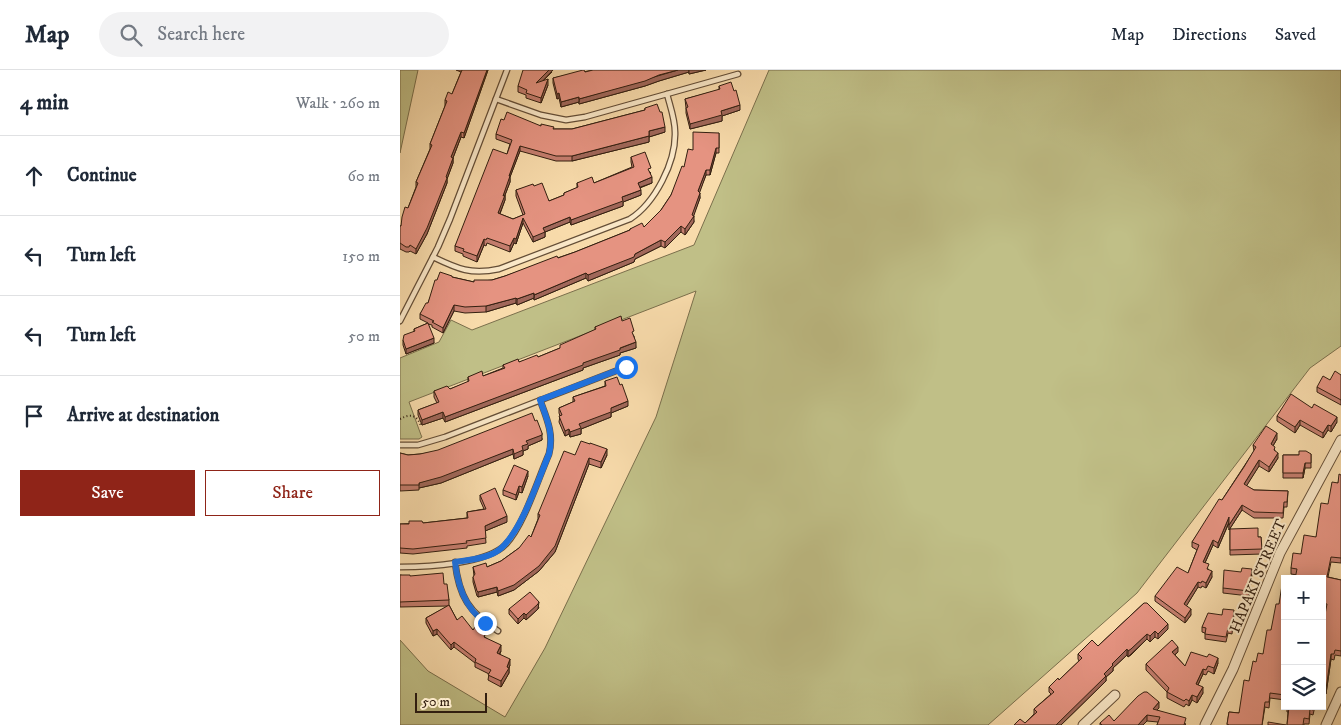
<!DOCTYPE html>
<html lang="en">
<head>
<meta charset="utf-8">
<style>
  :root { --surface:#fff; --page:#f2f2f3; --text:#1f2937; --muted:#747a83; --line:#e0e1e3; --accent:#8f2418 }
  body { margin:0; font-family:"IM FELL DW Pica",serif; background:var(--page); color:var(--text) }
  .controls { position:absolute; right:15px; bottom:15px; display:grid; overflow:hidden; border-radius:0px; box-shadow:0 2px 12px #0003 }
  .controls button { width:45px; height:45px; display:grid; place-items:center; padding:0; border:0; border-bottom:1px solid var(--line); background:var(--surface); color:var(--text); font:25px sans-serif }
  .scale { position:absolute; left:15px; bottom:12px; width:72px; box-sizing:border-box; padding-left:5px; border:2px solid #331f10; border-top:0; font-size:14px; line-height:18px; white-space:nowrap; color:#331f10; -webkit-text-stroke:4px #fae8c8; paint-order:stroke }
  .stop { position:absolute; width:15px; height:15px; margin:-11px; border:4px solid #1a73e8; border-radius:50%; background:#fff }
  .stop.end { background:#1a73e8; border-color:#fff; box-shadow:0 1px 5px #0008 }
  .list { margin:0; padding:0; list-style:none }
  h2 { display:flex; justify-content:space-between; align-items:center; height:65px; margin:0; padding:0 20px; font-size:21px }
  h2 small { font-size:16px; font-weight:400; color:var(--muted) }
  .list li { display:grid; grid-template-columns:32px 1fr auto; gap:15px; align-items:center; box-sizing:border-box; height:80px; padding:0 20px; border-top:1px solid var(--line) }
  .list b { display:block; font-size:19px; white-space:nowrap }
  .list em { font-size:16px; font-style:normal; color:var(--muted) }
  .actions { display:flex; gap:10px; padding:15px 20px }
  .actions a { flex:1; padding:11px 0; border:1px solid var(--accent); border-radius:0px; text-align:center; font-size:18px; color:var(--accent) }
  .actions .main { background:var(--accent); color:#fff }
  .icon { flex:none; width:28px; height:28px; fill:none; stroke:currentColor; stroke-width:2; stroke-linecap:round; stroke-linejoin:round }
  .map { position:relative; flex:none; width:941px; height:655px; overflow:hidden }
  header { display:flex; align-items:center; gap:30px; box-sizing:border-box; height:70px; padding:0 25px; background:var(--surface); border-bottom:1px solid var(--line) }
  header strong { font-size:24px }
  nav { display:flex; gap:28px; margin-inline-start:auto; font-size:18px }
  .search { width:350px; height:45px; background:var(--page); display:flex; align-items:center; gap:12px; box-sizing:border-box; padding:0 18px; border-radius:28px; color:var(--muted); font-size:19px }
  main { display:flex }
  aside { flex:1; background:var(--surface) }
  .map>svg:first-child { display:block }
  .green { fill:#c0bf87; stroke:#7a6f4c }
  .lines { fill:none; stroke-linecap:round; stroke-linejoin:round }
  .service-casing { stroke:#644e37; stroke-width:7 }
  .minor-casing { stroke:#644e37; stroke-width:11 }
  .path { stroke:#331f10; stroke-width:2; stroke-dasharray:1 2.5; stroke-linecap:butt }
  .service { stroke:#fae8c8; stroke-width:4.5 }
  .minor { stroke:#fae8c8; stroke-width:9 }
  .wall { fill:#c57e6f; stroke:#331f10 }
  .shaded-wall { fill:#a0675a; stroke:#331f10 }
  .building { fill:#e59381; stroke:#331f10 }
  .route { stroke:#1a73e8; stroke-width:6 }
  .labels { text-anchor:middle; dominant-baseline:central; stroke-width:4; stroke-linejoin:round; paint-order:stroke }
  .street-label { font-size:15px; fill:#331f10; stroke:#fae8c8 }
</style>
</head>
<body>
<header>
<strong>Map</strong>
<div class="search"><svg class="icon" aria-label="search" viewBox="0 0 24 24"><circle cx="10" cy="10" r="6"/><path d="M15 15l6 6"/></svg>Search here</div>
<nav><a>Map</a><a>Directions</a><a>Saved</a></nav>
</header>
<main>
<aside>
<h2>4 min<small>Walk · 260 m</small></h2>
<ul class="list">
<li><svg class="icon" aria-label="ahead" viewBox="0 0 24 24"><path d="M12 20V5M6 11l6-6 6 6"/></svg><div><b>Continue</b></div><em>60 m</em></li>
<li><svg class="icon" aria-label="left" viewBox="0 0 24 24"><path d="M17 20v-9H6M10 6l-5 5 5 5"/></svg><div><b>Turn left</b></div><em>150 m</em></li>
<li><svg class="icon" aria-label="left" viewBox="0 0 24 24"><path d="M17 20v-9H6M10 6l-5 5 5 5"/></svg><div><b>Turn left</b></div><em>50 m</em></li>
<li><svg class="icon" aria-label="arrive" viewBox="0 0 24 24"><path d="M6 21V4h12l-3 4 3 4H6"/></svg><div><b>Arrive at destination</b></div></li>
</ul>
<div class="actions"><a class="main">Save</a><a>Share</a></div>
</aside>
<div class="map">
<svg width="941" height="655" viewBox="0 0 941 655">
  <rect width="100%" height="100%" fill="#f8dbab"/>
  <filter id="stains"><feTurbulence type="fractalNoise" baseFrequency=".004" numOctaves="4"/><feColorMatrix values="0 0 0 0 .2 0 0 0 0 .09 0 0 0 0 .02 0 0 0 .5 -.17"/></filter>
  <radialGradient id="worn" r=".72"><stop offset=".6" stop-color="#630" stop-opacity="0"/><stop offset="1" stop-color="#630" stop-opacity=".3"/></radialGradient>
  <g class="green">
    <polygon points="0,0 18,0 0,83"/>
    <polygon points="369,0 941,0 941,276 910,298 737,523 588,655 0,655 0,570 28,601 105,647 145,578 256,347 296,221 9,332 21,365 22,367 19,369 0,369 0,288 39,272 51,250 72,260 294,175"/>
  </g>
  <g class="lines">
    <defs>
      <g id="service">
        <polyline points="267,24 338,4"/>
        <path d="M33,187c25,12 38,18 66,12l131,-50c25,-16 46,-57 45,-87 0,-13 -5,-26 -8,-38l-82,23 -19,3 -25,-5 -45,-16"/>
        <polyline points="0,251 38,177 50,149 107,0"/>
        <polyline points="0,375 18,375 45,367 226,297"/>
        <path d="M55,492c4,35 14,50 43,69"/>
        <path d="M0,497c27,0 88,-3 106,-23 18,-19 32,-65 43,-90 5,-20 -2,-35 -9,-54"/>
      </g>
      <g id="minor">
        <polyline points="683,655 715,625"/>
        <polyline points="805,655 833,599 880,483 941,370"/>
        <polyline points="926,655 941,622"/>
      </g>
    </defs>
    <use href="#service" class="service-casing"/>
    <use href="#minor" class="minor-casing"/>
    <path class="path" d="M0,349c11,-6 17,-4 21,7"/>
    <use href="#service" class="service"/>
    <use href="#minor" class="minor"/>
  </g>
  <g class="wall">
    <polygon points="56,0 88,0 64,68 61,67 53,88 53,93 47,109 47,113 27,164 16,184 10,181 9,182 6,182 0,179 0,156 1,156 8,138 16,117 16,112 30,79 30,74 45,36 45,30 52,24 61,2"/>
    <polygon points="193,0 306,0 289,4 289,2 259,11 245,16 179,34 179,32 161,37 159,28 157,29 153,13 153,8"/>
    <polygon points="152,2 143,11 148,15 141,33 126,28 126,25 118,22 118,16"/>
    <polygon points="319,16 340,40 322,46 322,51 290,59 286,43 286,38 285,29 319,20"/>
    <polygon points="245,38 265,62 249,67 249,72 172,91 156,91 120,81 110,107 110,112 105,125 105,130 100,144 113,149 123,145 116,126 116,120 134,116 149,131 164,125 164,123 177,118 177,113 194,113 232,97 231,92 231,87 251,103 250,104 252,113 240,118 241,125 223,132 223,136 171,155 170,152 145,162 145,167 133,172 123,153 116,174 114,173 110,182 87,173 86,176 84,175 77,192 63,186 63,184 55,181 55,176 107,84 110,74 96,69 96,64 141,56 154,59 172,59 245,40"/>
    <polygon points="319,63 319,83 316,83 310,105 306,105 299,122 300,128 293,146 294,152 285,165 281,162 265,178 261,176 235,189 234,192 188,211 186,208 134,230 134,228 117,235 116,233 86,242 65,243 54,241 43,263 32,257 32,255 28,254 34,273 6,284 3,275 3,270 14,262 14,259 28,253 20,249 20,244 28,233 37,210 52,207 74,212 92,210 105,206 175,182 230,160 230,159 244,157 261,140 271,125 293,80"/>
    <polygon points="222,251 234,266 236,278 220,283 220,285 183,298 183,300 45,352 43,348 22,355 18,345 18,340 37,333 34,327 34,321 50,319 68,312 68,307 83,306 103,298 103,295 119,292 138,287 160,278 195,260 195,257"/>
    <polygon points="941,305 941,335 917,322 917,317"/>
    <polygon points="205,311 228,336 211,343 211,347 181,359 181,364 170,367 169,364 165,366 159,352 160,346 159,343 159,338 173,332 173,327 205,316"/>
    <polygon points="912,338 937,352 931,362 928,360 923,368 900,355 895,363 877,351 877,346"/>
    <polygon points="142,368 142,370 128,376 128,379 123,381 123,385 114,389 113,384 41,413 19,418 19,420 0,421 0,383 8,385 20,384"/>
    <polygon points="877,369 873,376 878,388 869,402 859,396 846,416 854,420 888,421 887,437 884,437 883,448 854,448 842,440 829,460 829,453 818,478 813,475 805,493 812,507 806,518 802,516 801,518 798,517 786,536 791,545 785,553 755,531 755,526 788,503 797,480 792,477 792,472 822,430 854,381 853,375"/>
    <polygon points="911,384 911,398 905,398 903,408 883,408 883,385 899,385"/>
    <polygon points="175,385 207,385 201,398 189,394 155,482 139,501 114,520 98,526 97,522 78,527 77,526 73,512 73,507 74,506 73,497 87,497 101,491 119,478 131,467 138,449 138,444"/>
    <polygon points="941,405 941,493 931,492 928,507 941,510 941,586 935,585 934,590 931,589 926,624 922,623 922,550 924,550 926,539 922,538 922,509 891,504 891,498 901,484 916,467"/>
    <polygon points="128,406 122,423 119,422 116,430 103,425 103,420"/>
    <polygon points="80,425 107,452 85,461 86,473 67,476 67,478 13,484 0,483 0,454 23,453 67,448 67,442 84,439 80,430"/>
    <polygon points="830,459 858,467 861,467 862,484 830,485"/>
    <polygon points="852,504 849,526 823,523 823,518"/>
    <polygon points="0,505 44,514 49,530 49,535 57,550 85,567 101,581 100,584 110,595 109,598 109,603 101,617 88,610 89,604 75,597 75,593 54,577 51,580 37,564 33,566 26,553 26,548 48,536 0,537"/>
    <polygon points="885,516 885,630 870,628 869,638 865,637 862,655 827,655 829,642 839,643 856,592 863,584 871,560"/>
    <polygon points="744,533 768,559 758,569 755,567 750,572 747,569 731,585 728,587 727,585 713,598 713,601 706,607 706,611 661,655 614,655 625,653 634,644 634,639 651,624 649,622 649,617 659,610 679,591 678,589 678,584 698,576"/>
    <polygon points="139,537 138,539 126,550 124,548 118,554 109,544 109,539"/>
    <polygon points="822,545 834,546 832,564 828,563 826,572 805,569 805,563 802,562 802,557"/>
    <polygon points="778,582 775,585 785,596 818,593 814,604 808,601 806,605 803,604 798,615 803,623 797,633 792,630 789,636 786,634 784,637 767,628 767,622 746,600 746,594"/>
    <polygon points="887,636 915,636 913,645 910,644 909,654 904,654 904,655 887,655 888,642 887,642"/>
    <polygon points="759,638 757,640 786,654 785,655 757,655 758,652 747,651 743,655 700,655 700,653 714,651"/>
  </g>
  <g class="shaded-wall">
    <polygon points="87,0 88,0 64,68 64,63"/>
    <polygon points="149,0 153,0 136,18 136,13"/>
    <polygon points="278,0 289,0 289,2 259,11 245,16 179,34 179,29"/>
    <polygon points="289,0 306,0 289,4"/>
    <polygon points="148,9 148,15 141,33 141,28"/>
    <polygon points="159,23 159,28 157,29 157,24"/>
    <polygon points="179,27 179,32 161,37 161,32"/>
    <polygon points="340,35 340,40 322,46 322,51 290,59 290,54 321,41"/>
    <polygon points="265,57 265,62 249,67 249,61"/>
    <polygon points="61,62 61,67 51,93 51,87"/>
    <polygon points="249,66 249,72 172,91 172,86"/>
    <polygon points="120,76 120,81 110,107 110,112 105,125 105,130 98,148 98,143 109,106"/>
    <polygon points="316,78 316,83 310,105 310,100"/>
    <polygon points="53,88 53,93 47,109 47,113 27,164 16,184 16,179"/>
    <polygon points="306,100 306,105 298,127 298,121"/>
    <polygon points="252,107 252,113 238,118 238,113"/>
    <polygon points="241,120 241,125 223,132 223,136 171,155 171,150 222,127"/>
    <polygon points="300,123 300,128 293,148 294,146 294,152 285,165 285,159"/>
    <polygon points="170,147 170,152 145,162 145,167 133,172 133,167 143,158"/>
    <polygon points="123,148 123,153 116,174 116,169"/>
    <polygon points="281,156 281,162 265,178 265,172"/>
    <polygon points="114,168 114,173 110,182 110,176"/>
    <polygon points="84,169 84,175 77,192 77,186"/>
    <polygon points="261,170 261,176 235,189 234,192 188,211 188,205 235,184"/>
    <polygon points="186,203 186,208 134,230 134,225"/>
    <polygon points="134,223 134,228 117,235 117,229"/>
    <polygon points="116,228 116,233 86,242 86,236"/>
    <polygon points="54,235 54,241 43,263 43,258"/>
    <polygon points="34,268 34,273 6,284 6,279"/>
    <polygon points="236,272 236,278 220,283 220,285 183,298 183,300 45,352 45,347"/>
    <polygon points="228,331 228,336 211,343 211,347 181,359 181,364 170,367 170,362 179,354 211,338"/>
    <polygon points="43,342 43,348 22,355 22,350"/>
    <polygon points="937,347 937,352 931,362 931,356"/>
    <polygon points="900,350 900,355 895,363 895,357"/>
    <polygon points="928,355 928,360 923,368 923,363"/>
    <polygon points="169,359 169,364 165,366 165,361"/>
    <polygon points="142,363 142,370 128,376 128,379 123,381 123,385 114,389 114,384 126,371"/>
    <polygon points="877,363 877,369 871,379 871,374"/>
    <polygon points="113,379 113,384 41,413 19,418 19,413"/>
    <polygon points="207,379 207,385 201,398 201,392"/>
    <polygon points="878,383 878,388 869,402 869,397"/>
    <polygon points="189,388 189,394 155,482 139,501 114,520 98,526 98,521"/>
    <polygon points="859,390 859,396 844,420 844,414"/>
    <polygon points="905,393 905,398 903,408 903,403"/>
    <polygon points="128,401 128,406 122,423 122,417"/>
    <polygon points="119,416 119,422 116,430 116,425"/>
    <polygon points="842,435 842,440 829,460 829,455"/>
    <polygon points="107,446 107,452 85,461 85,456"/>
    <polygon points="829,447 829,452 818,478 818,473"/>
    <polygon points="813,470 813,475 803,497 803,492"/>
    <polygon points="852,499 852,504 849,526 849,521"/>
    <polygon points="812,501 812,507 806,518 806,513"/>
    <polygon points="798,512 798,517 784,540 784,534"/>
    <polygon points="97,517 97,522 78,527 78,522"/>
    <polygon points="139,532 138,539 126,550 126,545"/>
    <polygon points="791,539 791,545 785,553 785,548"/>
    <polygon points="124,543 124,548 118,554 118,549"/>
    <polygon points="768,554 768,559 758,569 758,564"/>
    <polygon points="37,559 37,564 33,566 33,561"/>
    <polygon points="755,561 755,567 750,572 750,566"/>
    <polygon points="747,564 747,569 728,587 728,581"/>
    <polygon points="54,572 54,577 51,580 51,575"/>
    <polygon points="101,575 101,581 97,588 97,583"/>
    <polygon points="778,577 778,582 772,587 772,582"/>
    <polygon points="727,579 727,585 713,598 713,601 706,607 706,611 661,655 656,655 704,604 712,594"/>
    <polygon points="931,584 931,589 926,624 926,619"/>
    <polygon points="818,588 818,593 814,604 814,598"/>
    <polygon points="110,589 110,595 109,598 109,603 101,617 101,611 107,597"/>
    <polygon points="803,599 803,604 796,619 796,614"/>
    <polygon points="803,617 803,623 797,633 797,627"/>
    <polygon points="792,625 792,630 789,636 789,631"/>
    <polygon points="759,632 759,638 753,644 753,639"/>
    <polygon points="747,645 747,651 743,655 738,655"/>
  </g>
  <g class="building">
    <polygon points="62,0 87,0 64,63 61,62 51,87 53,88 46,107 47,108 27,158 16,179 10,175 9,177 6,177 0,173 0,156 1,156 2,147 5,137 8,138 18,113 16,112 32,75 30,74 47,31 45,30 48,22 52,24"/>
    <polygon points="123,0 149,0 136,13 148,9 141,28 126,23 127,20 118,16"/>
    <polygon points="183,0 184,0 185,2 193,0 278,0 259,5 245,11 179,29 179,27 161,32 159,23 157,24 153,8"/>
    <polygon points="331,12 334,21 336,20 340,35 321,41 322,45 290,54 286,38 288,37 285,29 320,19 319,16"/>
    <polygon points="257,34 260,42 262,42 265,57 249,61 249,66 172,86 156,86 120,76 109,106 110,106 103,126 105,125 98,143 113,149 125,144 116,120 133,114 134,116 142,113 149,131 164,125 164,123 178,117 177,113 192,107 194,113 234,97 231,87 245,82 251,98 248,99 252,107 238,113 241,120 222,127 223,131 171,150 170,147 143,158 145,162 133,167 123,148 116,169 114,168 110,176 87,168 86,170 84,169 77,186 63,181 64,179 55,176 93,79 107,84 112,70 96,64 101,49 104,50 107,42 141,56 141,54 154,57 153,59 172,59 245,40 245,38"/>
    <polygon points="293,62 319,63 319,78 316,78 310,100 306,100 298,121 300,123 292,145 294,146 285,159 281,156 265,172 261,170 235,184 234,187 188,205 186,203 134,225 134,223 117,229 116,228 86,236 65,237 54,235 43,258 32,252 34,251 20,244 26,233 28,233 35,210 37,210 40,202 52,206 52,207 74,212 74,210 92,210 105,206 157,186 158,188 175,182 230,160 230,159 242,153 244,157 261,140 271,125 282,96 284,97 288,79 293,80"/>
    <polygon points="221,246 222,251 230,248 234,261 232,262 236,272 220,278 220,280 183,293 183,295 45,347 43,342 22,350 18,340 39,332 34,321 47,316 50,319 69,311 68,307 82,301 83,306 105,298 103,295 118,289 119,292 137,285 138,287 160,278 160,275 196,259 195,257"/>
    <polygon points="28,253 34,268 6,279 3,270 4,265 15,261 14,259"/>
    <polygon points="935,301 941,305 941,330 917,317 923,306 930,310"/>
    <polygon points="217,307 220,315 222,314 228,331 211,338 211,342 179,354 181,358 170,362 169,359 165,361 159,346 162,345 159,338 175,331 173,327 206,316 205,311"/>
    <polygon points="891,324 912,338 914,334 937,347 931,356 928,355 923,363 900,350 895,357 877,346"/>
    <polygon points="132,343 135,351 137,350 142,363 142,365 126,371 128,374 122,376 123,380 114,384 113,379 41,407 19,413 19,415 0,415 0,383 8,385 20,384 38,380"/>
    <polygon points="866,356 877,363 871,374 875,377 874,380 878,383 869,397 859,390 844,414 854,420 888,421 887,432 884,432 883,443 854,442 842,435 829,455 829,447 818,473 813,470 803,492 809,494 807,499 812,501 806,513 802,511 801,513 798,512 784,534 791,539 785,548 755,526 777,497 788,503 799,475 792,472 819,429 822,430 844,397 856,377 853,375"/>
    <polygon points="181,371 190,374 190,373 207,379 201,392 189,388 155,476 139,496 114,515 98,521 97,517 78,522 77,521 73,507 75,504 73,497 86,493 87,497 101,491 119,478 129,465 131,467 140,445 138,444 164,381 175,385"/>
    <polygon points="899,381 906,381 911,384 911,393 905,393 903,403 883,403 883,385 899,385"/>
    <polygon points="114,395 128,401 122,417 119,416 116,425 103,420"/>
    <polygon points="939,404 941,405 941,488 931,487 927,507 941,510 941,581 935,580 934,584 931,584 926,619 922,618 922,550 924,550 927,534 922,533 922,509 895,509 897,499 891,498 893,483 901,484 904,465 916,467 921,433 928,434 932,412 938,413"/>
    <polygon points="95,418 107,446 85,456 86,468 66,471 67,473 13,479 0,478 0,454 9,454 9,451 22,451 23,453 68,448 67,442 86,439 80,425"/>
    <polygon points="858,458 858,467 861,467 862,479 830,480 830,459"/>
    <polygon points="842,498 852,499 849,521 823,518 824,500 841,502"/>
    <polygon points="43,503 44,514 47,514 49,530 0,532 0,505 10,505 10,506"/>
    <polygon points="882,515 885,516 885,625 870,623 869,632 865,632 862,655 829,655 827,654 829,642 839,643 844,610 849,611 853,591 856,592 858,583 863,584 867,560 871,560 876,534 879,534"/>
    <polygon points="130,522 139,532 138,534 126,545 124,543 118,549 109,539"/>
    <polygon points="744,533 747,533 768,554 758,564 755,561 750,566 747,564 731,579 728,581 727,579 712,594 713,595 704,604 706,606 656,655 614,655 620,649 625,653 637,642 634,639 654,622 649,617 658,608 659,610 682,588 678,584 692,570 698,576"/>
    <polygon points="49,535 57,550 62,546 73,560 75,557 85,565 84,567 101,575 97,583 110,589 107,597 109,598 101,611 88,605 91,600 75,592 76,589 54,572 51,575 37,559 33,561 26,548"/>
    <polygon points="823,539 834,540 832,558 828,558 826,567 805,564 806,558 802,557 808,543 822,545"/>
    <polygon points="772,570 778,577 772,582 785,596 791,582 807,587 809,584 818,588 814,598 808,596 806,600 803,599 796,614 803,617 797,627 792,625 789,631 786,629 784,631 767,622 769,618 746,594"/>
    <polygon points="744,622 747,622 759,632 753,639 786,648 784,655 757,655 760,647 747,645 738,655 702,655 700,653 709,645 714,651 738,626"/>
    <polygon points="887,636 914,636 913,640 910,639 909,649 904,648 903,655 887,655 889,637"/>
    <polygon points="868,652 886,655 868,655"/>
  </g>
  <g class="lines">
    <path class="route" d="M85,553c-20,-16 -27,-36 -30,-61 13,-2 29,-3 41,-10 24,-15 42,-72 53,-98 5,-20 -2,-35 -9,-54l86,-33"/>
  </g>
  <g class="labels">
    <g class="street-label">
      <text transform="translate(858 506) rotate(-67)">HAPAKI STREET</text>
    </g>
  </g>
  <rect width="100%" height="100%" filter="url(#stains)"/>
  <rect width="100%" height="100%" fill="url(#worn)"/>
</svg>
<div class="controls">
<button>+</button>
<button>−</button>
<button><svg class="icon" aria-label="layers" viewBox="0 0 24 24"><path d="M12 4l9 5-9 5-9-5zM3 14l9 5 9-5"/></svg></button>
</div>
<div class="scale">50 m</div>
<div class="stop" style="left:226px;top:297px"></div>
<div class="stop end" style="left:85px;top:553px"></div>
</div>
</main>
</body>
</html>
